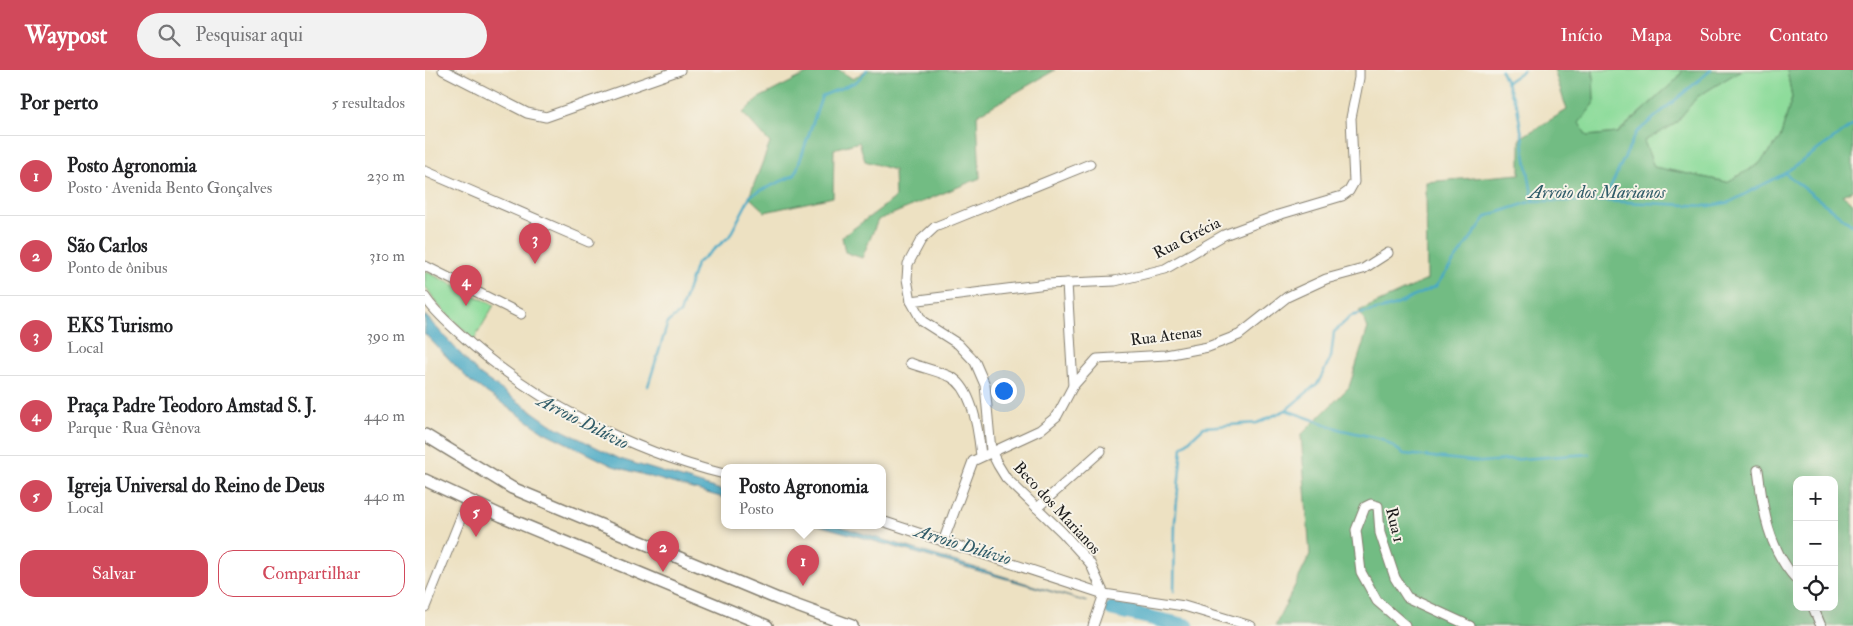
<!DOCTYPE html>
<html lang="pt">
<head>
<meta charset="utf-8">
<style>
  :root { --surface:#fff; --page:#f2f2f2; --text:#202124; --muted:#757577; --line:#e0e0e0; --accent:#d1495b }
  body { margin:0; font-family:"IM FELL Double Pica",serif; background:var(--page); color:var(--text) }
  .controls { position:absolute; right:15px; bottom:15px; display:grid; overflow:hidden; border-radius:10px; box-shadow:0 5px 20px #0002 }
  .controls button { width:45px; height:45px; display:grid; place-items:center; padding:0; border:0; border-bottom:1px solid var(--line); background:var(--surface); color:var(--text); font:25px sans-serif }
  .you { position:absolute; left:578px; top:320px; width:18px; height:18px; margin:-12px; border:4px solid #fff; border-radius:50%; background:#1a73e8; box-shadow:0 0 0 8px #1a73e833 }
  .badge { display:grid; place-items:center; width:32px; height:32px; border-radius:50%; background:var(--accent); color:#fff; font-size:16px; font-weight:700 }
  .pin { position:absolute; translate:-50% -41px; filter:drop-shadow(0 1px 2px #0008) }
  .pin::after { content:''; position:absolute; top:26px; width:18px; height:15px; background:inherit; clip-path:polygon(0 0,100% 0,50% 100%) }
  .popup { position:absolute; left:296px; top:394px; width:165px; height:65px; box-sizing:border-box; display:grid; place-content:center; border-radius:10px; background:var(--surface); filter:drop-shadow(0 1px 4px #0005); font-size:16px; white-space:nowrap; color:var(--muted) }
  .popup b { font-size:19px; color:var(--text) }
  .popup::after { content:''; position:absolute; left:50%; top:100%; margin-left:-10px; border:10px solid transparent; border-top-color:var(--surface) }
  .list { margin:0; padding:0; list-style:none }
  h2 { display:flex; justify-content:space-between; align-items:center; height:65px; margin:0; padding:0 20px; font-size:21px }
  h2 small { font-size:16px; font-weight:400; color:var(--muted) }
  .list li { display:grid; grid-template-columns:32px 1fr auto; gap:15px; align-items:center; box-sizing:border-box; height:80px; padding:0 20px; border-top:1px solid var(--line) }
  .list b { display:block; font-size:19px; white-space:nowrap }
  .list p { margin:0; font-size:16px; white-space:nowrap; color:var(--muted) }
  .list em { font-size:16px; font-style:normal; color:var(--muted) }
  .actions { display:flex; gap:10px; padding:15px 20px }
  .actions a { flex:1; padding:11px 0; border:1px solid var(--accent); border-radius:15px; text-align:center; font-size:18px; color:var(--accent) }
  .actions .main { background:var(--accent); color:#fff }
  .icon { flex:none; width:28px; height:28px; fill:none; stroke:currentColor; stroke-width:2; stroke-linecap:round; stroke-linejoin:round }
  .map { position:relative; flex:none; width:1428px; height:556px; overflow:hidden }
  header { display:flex; align-items:center; gap:30px; box-sizing:border-box; height:70px; padding:0 25px; background:var(--accent); color:#fff }
  header strong { font-size:24px }
  nav { display:flex; gap:28px; margin-inline-start:auto; font-size:18px }
  .search { width:350px; height:45px; background:var(--page); display:flex; align-items:center; gap:12px; box-sizing:border-box; padding:0 18px; border-radius:28px; color:var(--muted); font-size:19px }
  main { display:flex }
  aside { flex:1; background:var(--surface) }
  .map>svg:first-child { display:block }
  .green { fill:#8edc9b; stroke:#557c5c }
  .forest { fill:#72bc83; stroke:#476c50; fill-rule:evenodd }
  .water { fill:#46a9c5; stroke:#316270 }
  .lines { fill:none; stroke-linecap:round; stroke-linejoin:round }
  .stream { stroke:#46a9c5; stroke-width:2.5 }
  .river { stroke:#46a9c5; stroke-width:15 }
  .minor-casing { stroke:#847e6f; stroke-width:11 }
  .major-casing { stroke:#847e6f; stroke-width:14 }
  .minor { stroke:#fff; stroke-width:9 }
  .major { stroke:#fff; stroke-width:11 }
  .labels { text-anchor:middle; dominant-baseline:central; stroke-width:4; stroke-linejoin:round; paint-order:stroke }
  .street-label { font-size:16px; fill:#1c1c1c; stroke:#f7f3e8 }
  .water-label { font-size:18px; font-style:italic; fill:#2f5b68; stroke:#f7f3e8 }
</style>
</head>
<body>
<header>
<strong>Waypost</strong>
<div class="search"><svg class="icon" aria-label="search" viewBox="0 0 24 24"><circle cx="10" cy="10" r="6"/><path d="M15 15l6 6"/></svg>Pesquisar aqui</div>
<nav><a>Início</a><a>Mapa</a><a>Sobre</a><a>Contato</a></nav>
</header>
<main>
<aside>
<h2>Por perto<small>5 resultados</small></h2>
<ul class="list">
<li><span class="badge">1</span><div><b>Posto Agronomia</b><p>Posto · Avenida Bento Gonçalves</p></div><em>230 m</em></li>
<li><span class="badge">2</span><div><b>São Carlos</b><p>Ponto de ônibus</p></div><em>310 m</em></li>
<li><span class="badge">3</span><div><b>EKS Turismo</b><p>Local</p></div><em>390 m</em></li>
<li><span class="badge">4</span><div><b>Praça Padre Teodoro Amstad S. J.</b><p>Parque · Rua Gênova</p></div><em>440 m</em></li>
<li><span class="badge">5</span><div><b>Igreja Universal do Reino de Deus</b><p>Local</p></div><em>440 m</em></li>
</ul>
<div class="actions"><a class="main">Salvar</a><a>Compartilhar</a></div>
</aside>
<div class="map">
<svg width="1428" height="556" viewBox="0 0 1428 556">
  <rect width="100%" height="100%" fill="#f7f3e8"/>
  <filter id="ink" filterUnits="userSpaceOnUse"><feTurbulence type="fractalNoise" baseFrequency=".02" numOctaves="2"/><feDisplacementMap in="SourceGraphic" scale="10" xChannelSelector="R" yChannelSelector="G"/><feConvolveMatrix kernelMatrix="1 2 1 2 8 2 1 2 1" color-interpolation-filters="sRGB"/></filter>
  <filter id="wash" filterUnits="userSpaceOnUse"><feTurbulence type="fractalNoise" baseFrequency=".0096" numOctaves="4" result="noise"/><feDisplacementMap in="SourceGraphic" scale="20" xChannelSelector="R" yChannelSelector="G"/><feGaussianBlur stdDeviation="1.12" result="paint"/><feColorMatrix in="noise" values="0 0 0 0 0 0 0 0 0 0 0 0 0 0 0 0 0 1.4 0 .05"/><feComposite in="paint" operator="in"/></filter>
  <g filter="url(#wash)">
    <rect width="100%" height="100%" fill="#ede1c2"/>
    <g class="green">
      <polygon points="1168,0 1258,0 1252,9 1192,63 1162,66 1153,53 1169,34"/>
      <polygon points="1316,0 1362,0 1367,28 1355,68 1334,94 1302,112 1229,97 1219,71 1250,54 1272,27"/>
      <polygon points="0,201 69,235 49,270 14,236 0,216"/>
    </g>
    <g class="forest">
      <polygon points="389,0 414,0 428,9 441,0 630,0 552,45 555,108 453,150 437,188 420,182 417,167 470,128 469,100 440,91 434,72 409,79 408,127 340,142 324,127 345,73 318,43 332,29"/>
      <path d="M1129,0h39l1,34 -15,19 8,13 31,-3 59,-54 6,-9h58l-44,27 -22,27 -31,17 10,26 73,15 32,-18 21,-26 12,-40 -5,-28h66v120l-11,5 11,8v423h-578l35,-71 -9,-120 48,-48 19,-59 -9,-17 68,-31 -1,-98 94,-8v-36l47,-28zM1372,410h37v127h-37z"/>
    </g>
    <g class="water">
      <polygon points="0,245 54,304 125,354 195,389 299,421 299,428 188,396 119,362 45,311 0,264"/>
      <polygon points="393,455 411,455 662,532"/>
    </g>
    <g class="lines">
      <g class="stream">
        <polyline points="1076,0 1092,36 1108,131"/>
        <polyline points="1082,12 1099,0"/>
        <polyline points="1361,104 1428,156"/>
        <polyline points="1179,131 1211,63 1286,0"/>
        <polyline points="223,316 243,252 255,243 271,194 304,167 326,125 370,105 397,26 431,12 442,0"/>
        <polyline points="861,340 917,360 957,369 979,384 1056,392 1164,384"/>
        <polyline points="749,521 750,451 757,377 779,357 832,353 861,340 893,313 906,287 909,262 926,246 969,236 1011,216 1062,146 1108,131 1179,131 1284,136 1305,132 1360,103 1428,55"/>
      </g>
      <polyline class="river" points="687,539 762,556"/>
    </g>
  </g>
  <g filter="url(#ink)">
    <g class="lines">
      <defs>
        <g id="minor">
          <polyline points="18,0 102,43 121,47 255,0"/>
          <polyline points="665,94 510,157 496,170 483,194 482,209 486,231 497,251 533,274 550,292 560,315 566,381 573,395 581,408 637,462 665,493 679,524 668,556"/>
          <polyline points="0,101 164,172"/>
          <polyline points="0,196 96,244"/>
          <polyline points="642,213 648,316"/>
          <path d="M0,227c9,14 21,24 34,36 71,66 171,118 265,141"/>
          <polyline points="486,231 622,214 690,211 740,199 799,165 853,145 917,126 924,121 929,112 926,48 934,8 934,0"/>
          <path d="M485,293c13,5 28,8 41,14 22,11 28,58 30,79"/>
          <path d="M1333,400c5,40 10,79 39,110"/>
          <polyline points="612,438 676,381"/>
          <polyline points="457,451 679,524 759,536 826,556"/>
          <polyline points="518,472 548,391 615,360 632,346 648,316 672,289 741,285 783,277 814,265 862,227 901,209 938,199 963,183"/>
          <polyline points="0,537 43,430"/>
          <polyline points="1388,537 1396,556"/>
          <polyline points="981,556 952,531 936,502 931,460 940,437 946,434 953,436 955,463 970,508 982,527 1045,556"/>
        </g>
        <g id="major">
          <polyline points="0,365 87,418 353,529 427,556"/>
          <polyline points="0,410 77,446 342,556"/>
        </g>
      </defs>
      <use href="#minor" class="minor-casing"/>
      <use href="#major" class="major-casing"/>
      <use href="#minor" class="minor"/>
      <use href="#major" class="major"/>
    </g>
  </g>
  <g class="labels">
    <g class="street-label">
      <text transform="translate(762 168) rotate(-27)">Rua Grécia</text>
      <text transform="translate(741 266) rotate(-7)">Rua Atenas</text>
      <text transform="translate(632 438) rotate(47)">Beco dos Marianos</text>
      <text transform="translate(970 455) rotate(76)">Rua 1</text>
    </g>
    <g class="water-label">
      <text x="1172" y="122">Arroio dos Marianos</text>
      <text transform="translate(158 352) rotate(27)">Arroio Dilúvio</text>
      <text transform="translate(538 475) rotate(17)">Arroio Dilúvio</text>
    </g>
  </g>
</svg>
<div class="controls">
<button>+</button>
<button>−</button>
<button><svg class="icon" aria-label="locate" viewBox="0 0 24 24"><circle cx="12" cy="12" r="6"/><path d="M12 2v4M12 18v4M2 12h4M18 12h4"/></svg></button>
</div>
<div class="you"></div>
<div class="pin badge" style="left:378px;top:516px">1</div>
<div class="popup"><b>Posto Agronomia</b>Posto</div>
<div class="pin badge" style="left:238px;top:502px">2</div>
<div class="pin badge" style="left:110px;top:194px">3</div>
<div class="pin badge" style="left:41px;top:236px">4</div>
<div class="pin badge" style="left:51px;top:467px">5</div>
</div>
</main>
</body>
</html>
